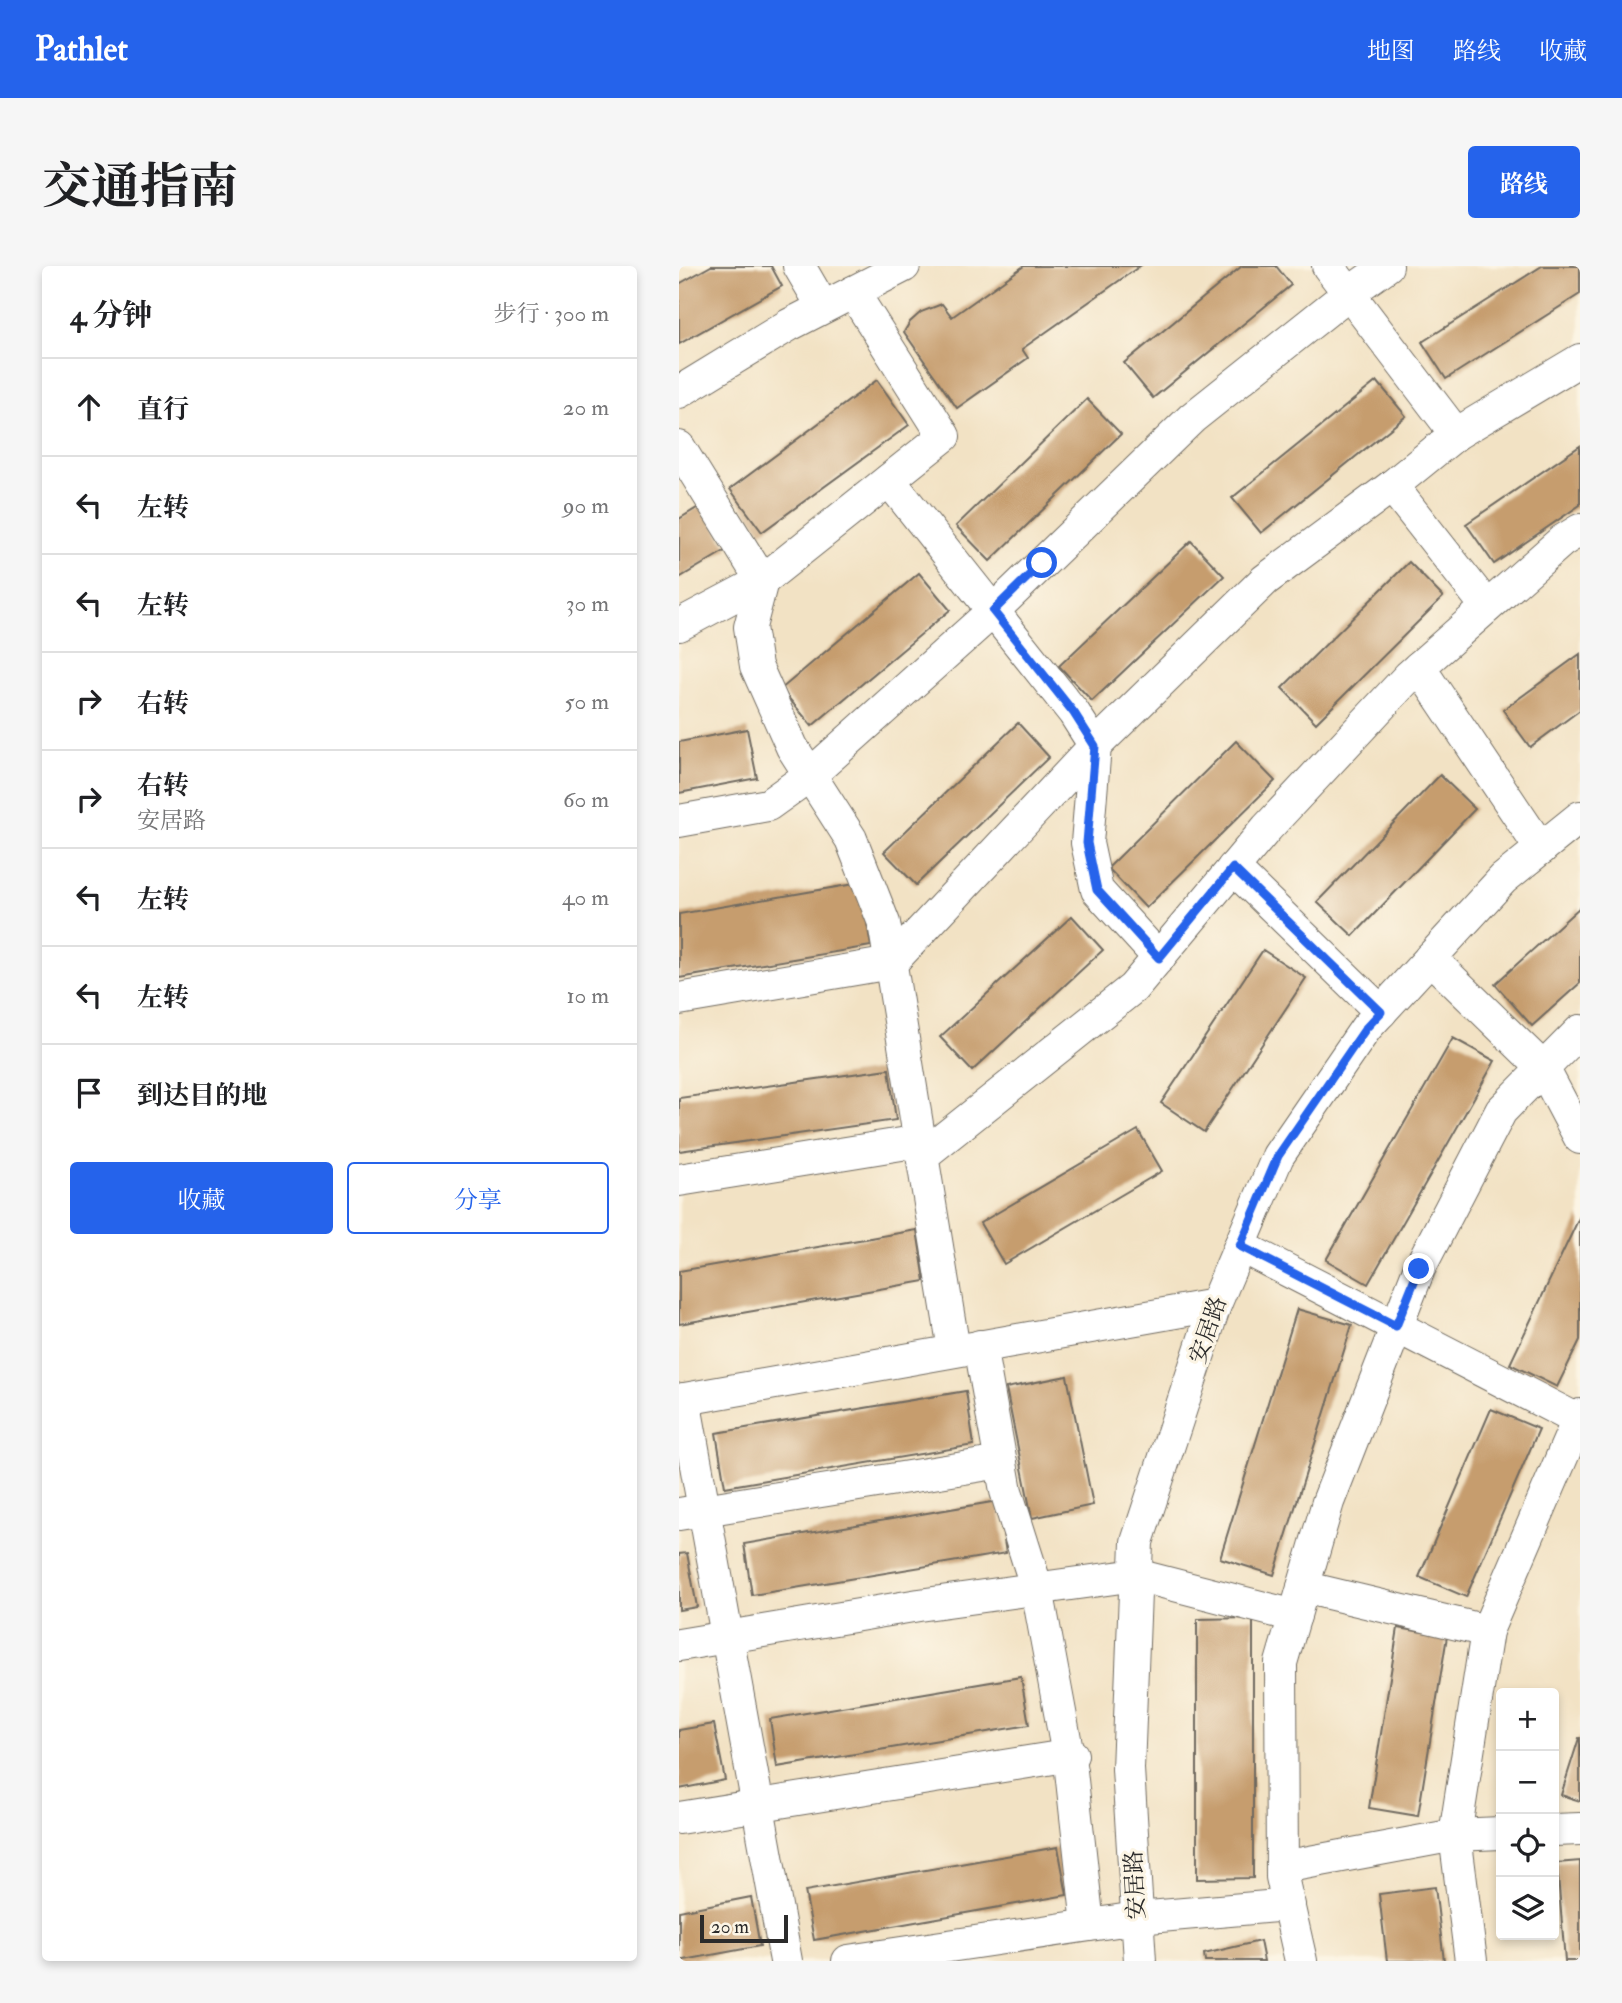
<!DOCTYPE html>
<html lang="zh">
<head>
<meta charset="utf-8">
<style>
  :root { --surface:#fff; --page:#f6f6f6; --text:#202124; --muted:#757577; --line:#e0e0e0; --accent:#2563eb }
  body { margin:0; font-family:"IM FELL Double Pica","Noto Serif SC",serif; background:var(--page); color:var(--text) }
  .controls { position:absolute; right:21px; bottom:21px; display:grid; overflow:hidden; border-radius:7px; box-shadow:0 4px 10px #0003 }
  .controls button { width:63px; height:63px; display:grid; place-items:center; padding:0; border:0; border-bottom:2px solid var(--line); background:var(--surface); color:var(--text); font:35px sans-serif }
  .scale { position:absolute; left:21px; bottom:18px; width:88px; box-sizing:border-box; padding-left:7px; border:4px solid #2b2b2b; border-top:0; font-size:19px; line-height:24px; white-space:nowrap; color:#2b2b2b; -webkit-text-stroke:5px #fcf5e5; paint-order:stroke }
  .stop { position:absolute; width:21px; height:21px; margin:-16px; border:5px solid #2563eb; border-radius:50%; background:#fff }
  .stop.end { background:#2563eb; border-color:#fff; box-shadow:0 2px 7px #0008 }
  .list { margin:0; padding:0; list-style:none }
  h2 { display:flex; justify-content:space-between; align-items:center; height:91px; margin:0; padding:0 28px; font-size:30px }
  h2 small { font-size:23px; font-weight:400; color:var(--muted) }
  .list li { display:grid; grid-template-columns:46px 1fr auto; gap:21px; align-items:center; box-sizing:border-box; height:98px; padding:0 28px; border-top:2px solid var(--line) }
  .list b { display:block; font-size:26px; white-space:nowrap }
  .list p { margin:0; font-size:23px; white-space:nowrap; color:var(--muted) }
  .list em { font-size:23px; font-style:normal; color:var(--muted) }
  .actions { display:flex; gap:14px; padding:21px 28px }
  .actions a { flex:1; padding:16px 0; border:2px solid var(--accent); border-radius:7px; text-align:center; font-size:24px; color:var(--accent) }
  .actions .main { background:var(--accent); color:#fff }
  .icon { flex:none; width:38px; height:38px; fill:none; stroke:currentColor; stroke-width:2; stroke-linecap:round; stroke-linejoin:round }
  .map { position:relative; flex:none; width:901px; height:1695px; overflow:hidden; border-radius:7px }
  header { display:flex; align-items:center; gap:42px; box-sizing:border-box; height:98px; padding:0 35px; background:var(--accent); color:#fff }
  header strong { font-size:33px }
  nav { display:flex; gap:38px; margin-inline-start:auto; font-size:24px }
  .intro { display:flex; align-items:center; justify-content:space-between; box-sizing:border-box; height:168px; padding:0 42px }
  h1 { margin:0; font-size:49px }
  .button { padding:18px 32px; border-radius:7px; background:var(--accent); color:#fff; font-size:24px; font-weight:700 }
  main { display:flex; gap:42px; padding:0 42px }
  aside { flex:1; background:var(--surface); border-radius:7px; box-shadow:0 4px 10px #0003 }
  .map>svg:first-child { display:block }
  .building { fill:#c69d6e }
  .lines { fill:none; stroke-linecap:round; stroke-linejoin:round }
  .minor-casing { stroke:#716b61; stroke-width:34 }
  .minor { stroke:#fff; stroke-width:32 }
  .route { stroke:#2563eb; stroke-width:9 }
  .labels { text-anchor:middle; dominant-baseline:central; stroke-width:6; stroke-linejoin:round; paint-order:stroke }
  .street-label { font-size:23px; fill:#2b2b2b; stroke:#fcf5e5 }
</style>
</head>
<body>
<header>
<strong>Pathlet</strong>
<nav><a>地图</a><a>路线</a><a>收藏</a></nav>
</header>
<div class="intro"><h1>交通指南</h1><a class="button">路线</a></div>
<main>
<aside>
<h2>4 分钟<small>步行 · 300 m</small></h2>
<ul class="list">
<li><svg class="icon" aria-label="ahead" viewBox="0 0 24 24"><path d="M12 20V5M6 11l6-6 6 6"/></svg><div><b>直行</b></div><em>20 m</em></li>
<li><svg class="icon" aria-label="left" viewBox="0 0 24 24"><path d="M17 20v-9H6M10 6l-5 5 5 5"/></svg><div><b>左转</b></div><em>90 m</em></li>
<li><svg class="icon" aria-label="left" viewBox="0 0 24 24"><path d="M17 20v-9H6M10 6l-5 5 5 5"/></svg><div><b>左转</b></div><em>30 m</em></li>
<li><svg class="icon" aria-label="right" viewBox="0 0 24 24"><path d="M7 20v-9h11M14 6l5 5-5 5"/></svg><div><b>右转</b></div><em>50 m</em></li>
<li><svg class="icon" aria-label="right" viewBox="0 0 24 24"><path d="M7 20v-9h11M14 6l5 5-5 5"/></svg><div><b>右转</b><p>安居路</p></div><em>60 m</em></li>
<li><svg class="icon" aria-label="left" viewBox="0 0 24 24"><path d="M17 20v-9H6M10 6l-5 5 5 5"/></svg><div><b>左转</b></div><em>40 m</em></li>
<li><svg class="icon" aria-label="left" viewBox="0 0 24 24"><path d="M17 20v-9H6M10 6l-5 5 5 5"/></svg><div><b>左转</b></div><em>10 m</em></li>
<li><svg class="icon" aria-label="arrive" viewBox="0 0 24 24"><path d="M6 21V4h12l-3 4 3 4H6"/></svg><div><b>到达目的地</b></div></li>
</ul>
<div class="actions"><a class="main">收藏</a><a>分享</a></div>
</aside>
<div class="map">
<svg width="901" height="1695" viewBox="0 0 901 1695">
  <rect width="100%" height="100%" fill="#fcf5e5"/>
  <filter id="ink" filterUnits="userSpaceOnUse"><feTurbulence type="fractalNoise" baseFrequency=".0143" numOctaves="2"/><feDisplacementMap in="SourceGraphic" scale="14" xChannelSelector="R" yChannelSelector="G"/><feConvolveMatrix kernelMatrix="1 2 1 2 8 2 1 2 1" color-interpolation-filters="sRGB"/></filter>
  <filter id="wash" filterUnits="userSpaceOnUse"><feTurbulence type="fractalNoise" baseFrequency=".00686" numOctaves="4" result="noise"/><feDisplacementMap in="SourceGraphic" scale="28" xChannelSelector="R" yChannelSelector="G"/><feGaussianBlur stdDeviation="1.57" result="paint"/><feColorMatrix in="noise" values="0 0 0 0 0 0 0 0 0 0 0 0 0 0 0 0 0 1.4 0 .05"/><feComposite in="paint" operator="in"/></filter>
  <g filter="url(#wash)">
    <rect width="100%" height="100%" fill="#f2e2c4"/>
    <g id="blocks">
      <g class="building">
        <polygon points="32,0 92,0 103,20 0,78 0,18"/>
        <polygon points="345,0 461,0 343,83 349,92 278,142 225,66 231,56 242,46 263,38 273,51"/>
        <polygon points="563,0 597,0 612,19 474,132 445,97"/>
        <polygon points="863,0 901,0 901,28 767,113 743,76"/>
        <polygon points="198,114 230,159 83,266 51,223"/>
        <polygon points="698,115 727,150 582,267 553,232"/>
        <polygon points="408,133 442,168 311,295 277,260"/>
        <polygon points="901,180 901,239 815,298 787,258"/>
        <polygon points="23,239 49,283 0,312 0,253"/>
        <polygon points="512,275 545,310 413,435 380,400"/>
        <polygon points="730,296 764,331 637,457 603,422"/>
        <polygon points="240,307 271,344 133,460 102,423"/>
        <polygon points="901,388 901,444 851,481 824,444"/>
        <polygon points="339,457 370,491 237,619 205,586"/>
        <polygon points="68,463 78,512 0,527 0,476"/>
        <polygon points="557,475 596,515 467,642 429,602"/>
        <polygon points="761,509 796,543 674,670 638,636"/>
        <polygon points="181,617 192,680 0,712 0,648"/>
        <polygon points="901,641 901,717 853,760 816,718"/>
        <polygon points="393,650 424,684 293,805 261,771"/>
        <polygon points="584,684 627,712 525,866 482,837"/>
        <polygon points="774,772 816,795 689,1018 647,994"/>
        <polygon points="210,803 217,854 0,885 0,832"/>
        <polygon points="459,864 483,905 325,998 301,957"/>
        <polygon points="901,950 901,1074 878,1121 831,1098"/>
        <polygon points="238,964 246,1015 0,1058 0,1005"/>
        <polygon points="618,1043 673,1059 595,1309 541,1292"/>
        <polygon points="388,1110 414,1239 353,1252 327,1122"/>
        <polygon points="287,1125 295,1179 46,1221 37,1167"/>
        <polygon points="812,1143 860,1163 787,1331 740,1311"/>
        <polygon points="319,1235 327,1287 73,1329 65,1278"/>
        <polygon points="8,1287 18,1341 0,1344 0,1288"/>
        <polygon points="574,1352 574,1612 518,1613 518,1353"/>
        <polygon points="719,1362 768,1370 739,1550 690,1542"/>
        <polygon points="342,1411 350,1459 98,1501 91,1453"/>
        <polygon points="35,1458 46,1514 0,1523 0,1464"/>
        <polygon points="900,1472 901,1472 901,1535 882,1529"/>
        <polygon points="379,1581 388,1629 135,1674 126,1625"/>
        <polygon points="901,1595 901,1695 886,1695 878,1597"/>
        <polygon points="756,1621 765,1695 708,1695 700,1628"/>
        <polygon points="72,1631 81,1680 0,1695 0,1645"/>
        <polygon points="581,1675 585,1695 526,1695 525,1688"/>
      </g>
    </g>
  </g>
  <g filter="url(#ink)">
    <use href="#blocks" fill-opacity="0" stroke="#716b61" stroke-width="2"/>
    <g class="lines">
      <defs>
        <g id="minor">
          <polyline points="120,0 144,41"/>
          <polyline points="649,0 777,168"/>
          <polyline points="174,26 265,170 83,315 71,361 77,400 113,481 172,573 205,657 275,1084"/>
          <polyline points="0,126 110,59 225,0"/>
          <polyline points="0,181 83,315 0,359"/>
          <polyline points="210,214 395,447 416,480 408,577 418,624 480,692"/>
          <polyline points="713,220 808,341"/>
          <polyline points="740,401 862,583"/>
          <polyline points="0,555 89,539 131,509 314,345 513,152 670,27 708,0"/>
          <polyline points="554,602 702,746"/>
          <polyline points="751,692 864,802 901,872"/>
          <polyline points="0,733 212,697 416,480 586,314 713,220 777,168 901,94"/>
          <polyline points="243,890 454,722 588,562 730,410 883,275 901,264"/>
          <polyline points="0,914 241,875"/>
          <polyline points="561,980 899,1154"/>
          <polyline points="301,1080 327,1225 358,1323 392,1505 409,1659"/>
          <polyline points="5,1133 107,1695"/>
          <polyline points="0,1134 536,1039"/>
          <polyline points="0,1248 322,1196"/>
          <polyline points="624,1321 808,1365"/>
          <polyline points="0,1379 240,1339 457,1309 616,1350"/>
          <polyline points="0,1552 393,1489"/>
          <polyline points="875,1564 901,1563"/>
          <polyline points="604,1601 776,1569 822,1567"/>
          <polyline points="169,1695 458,1652 610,1639"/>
          <polyline points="461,1695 449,1503 458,1276 536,1039 599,890 687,762 824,613 901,551"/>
          <polyline points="622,1695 603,1611 602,1397 649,1236 740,1003 822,845 901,765"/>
          <polyline points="792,1695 776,1569 808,1365 901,1149"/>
        </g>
      </defs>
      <use href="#minor" class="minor-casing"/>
      <use href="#minor" class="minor"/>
    </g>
  </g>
  <g class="lines" filter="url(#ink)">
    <polyline class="route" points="363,297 314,345 395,447 416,480 408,577 418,624 480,692 554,602 702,746 687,762 599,890 561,980 717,1060 740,1003"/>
  </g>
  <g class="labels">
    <g class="street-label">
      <text transform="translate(529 1064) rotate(-71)">安居路</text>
      <text transform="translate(456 1619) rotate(-93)">安居路</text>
    </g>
  </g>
</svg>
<div class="controls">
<button>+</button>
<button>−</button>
<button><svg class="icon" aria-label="locate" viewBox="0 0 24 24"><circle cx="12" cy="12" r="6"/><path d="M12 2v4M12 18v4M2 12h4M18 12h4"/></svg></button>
<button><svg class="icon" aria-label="layers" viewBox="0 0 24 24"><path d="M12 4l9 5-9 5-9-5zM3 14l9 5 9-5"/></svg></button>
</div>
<div class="scale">20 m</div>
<div class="stop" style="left:363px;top:297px"></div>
<div class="stop end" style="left:740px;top:1003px"></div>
</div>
</main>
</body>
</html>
